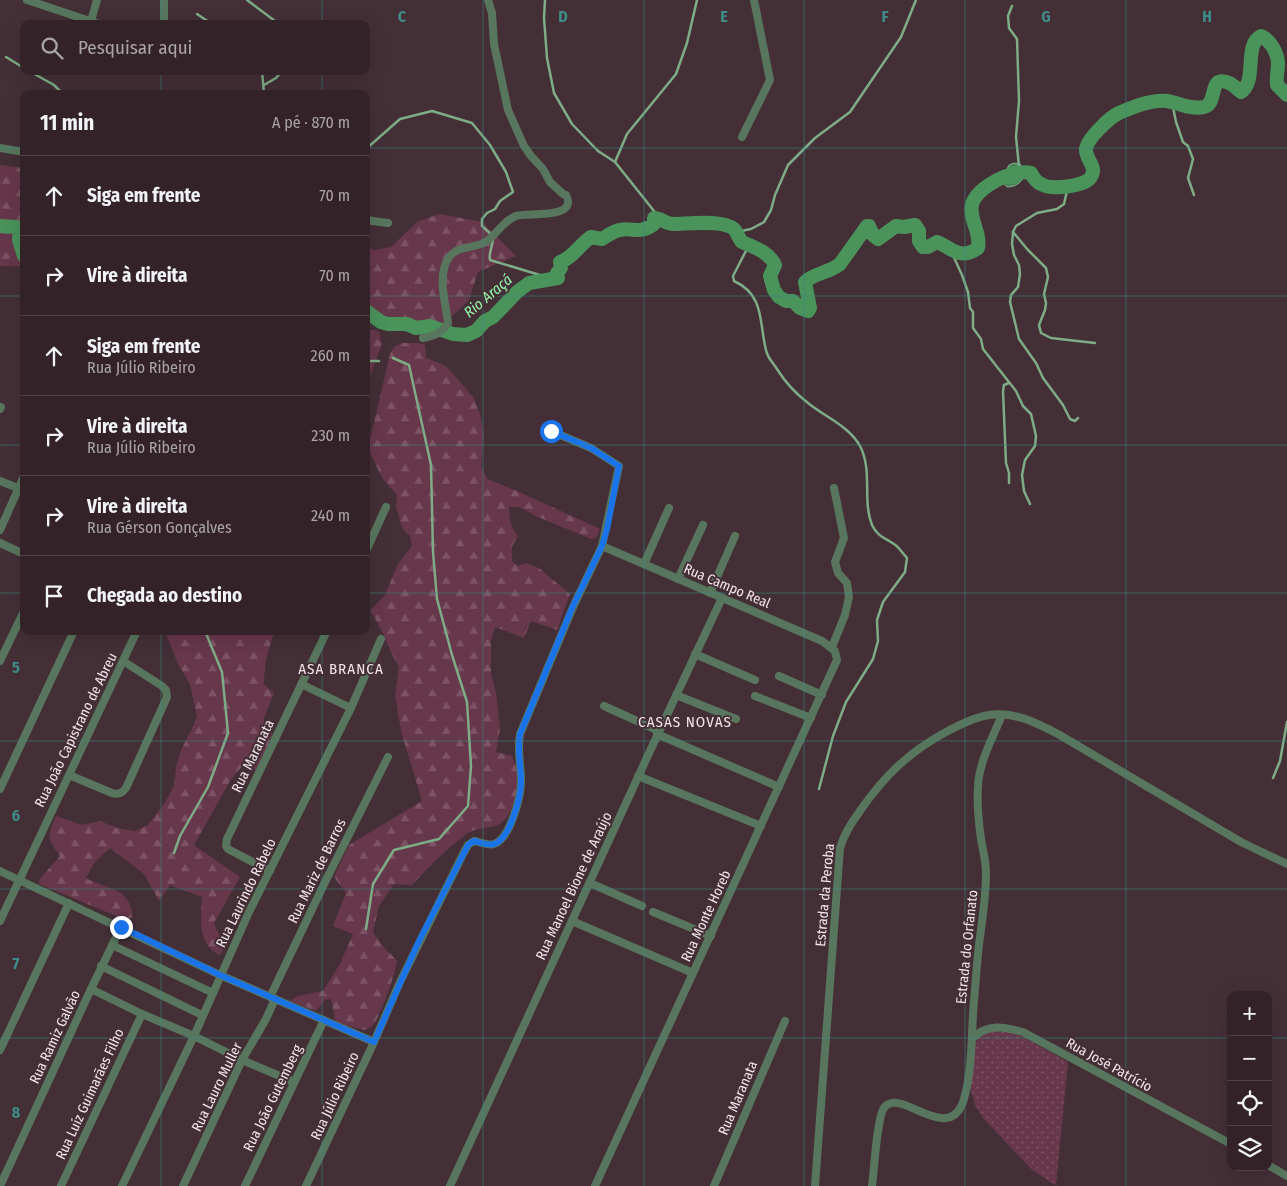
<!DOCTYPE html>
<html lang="pt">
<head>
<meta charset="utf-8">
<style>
  :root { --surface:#332329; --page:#3b2b31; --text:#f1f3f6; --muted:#a9a4a8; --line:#4e4046 }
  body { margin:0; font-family:"Fira Sans Condensed",sans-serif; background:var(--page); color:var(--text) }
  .controls { position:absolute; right:15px; bottom:15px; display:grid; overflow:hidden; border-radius:10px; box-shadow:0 5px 20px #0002 }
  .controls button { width:45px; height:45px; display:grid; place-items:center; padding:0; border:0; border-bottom:1px solid var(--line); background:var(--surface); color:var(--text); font:25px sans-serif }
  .stop { position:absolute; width:15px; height:15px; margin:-11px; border:4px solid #1a73e8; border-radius:50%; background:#fff }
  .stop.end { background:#1a73e8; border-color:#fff; box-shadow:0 1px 5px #0008 }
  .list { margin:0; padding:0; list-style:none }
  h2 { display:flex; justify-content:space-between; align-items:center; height:65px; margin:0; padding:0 20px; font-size:21px }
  h2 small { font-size:16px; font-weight:400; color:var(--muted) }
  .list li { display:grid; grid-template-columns:32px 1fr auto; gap:15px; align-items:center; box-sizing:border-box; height:80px; padding:0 20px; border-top:1px solid var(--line) }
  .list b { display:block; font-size:19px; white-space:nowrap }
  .list p { margin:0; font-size:16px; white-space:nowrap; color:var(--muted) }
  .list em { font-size:16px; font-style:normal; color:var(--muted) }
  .icon { flex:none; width:28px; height:28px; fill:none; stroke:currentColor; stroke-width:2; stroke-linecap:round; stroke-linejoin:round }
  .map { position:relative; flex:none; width:1287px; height:1186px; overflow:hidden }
  .search { position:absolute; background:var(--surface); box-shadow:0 5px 20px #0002; left:20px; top:20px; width:350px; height:55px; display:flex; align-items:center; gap:12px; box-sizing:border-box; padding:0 18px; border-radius:10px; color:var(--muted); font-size:19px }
  .panel { position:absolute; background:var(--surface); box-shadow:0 5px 20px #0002; left:20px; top:90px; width:350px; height:545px; border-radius:10px }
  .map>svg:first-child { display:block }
  .green { fill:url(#green-dots) }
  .forest { fill:url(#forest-firs) }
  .water { fill:url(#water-rules); stroke:#7dac86 }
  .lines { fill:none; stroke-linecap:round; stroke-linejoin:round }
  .stream { stroke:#7dac86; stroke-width:2.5 }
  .river { stroke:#4a935b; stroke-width:14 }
  .minor { stroke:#58765d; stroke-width:8 }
  .route { stroke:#1a73e8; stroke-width:6 }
  .grid { fill:none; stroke:#3d8c87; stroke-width:1; stroke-opacity:0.55 }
  .labels { text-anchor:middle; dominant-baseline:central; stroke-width:4; stroke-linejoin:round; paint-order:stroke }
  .street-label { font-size:14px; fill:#f4e6eb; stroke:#442f37 }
  .water-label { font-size:15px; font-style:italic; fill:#95f8aa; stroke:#442f37 }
  .neighbourhood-label { font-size:15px; letter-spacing:1px; fill:#f4e6eb; stroke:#442f37 }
  .grid-label { font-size:16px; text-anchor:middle; font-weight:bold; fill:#3d8c87; stroke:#442f37; stroke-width:4; stroke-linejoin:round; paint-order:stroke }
</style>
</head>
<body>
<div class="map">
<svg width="1287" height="1186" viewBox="0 0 1287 1186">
  <defs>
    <pattern id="green-dots" width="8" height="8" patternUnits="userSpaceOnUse" patternTransform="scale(1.25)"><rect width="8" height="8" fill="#67374b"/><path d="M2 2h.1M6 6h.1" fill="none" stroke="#7d5465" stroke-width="1.8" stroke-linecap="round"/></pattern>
    <pattern id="forest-firs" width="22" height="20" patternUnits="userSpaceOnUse" patternTransform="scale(1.25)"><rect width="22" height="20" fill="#67374b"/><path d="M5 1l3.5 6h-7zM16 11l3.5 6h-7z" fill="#7d5465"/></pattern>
    <pattern id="water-rules" width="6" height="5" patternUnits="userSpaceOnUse" patternTransform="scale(1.25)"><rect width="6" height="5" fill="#4a935b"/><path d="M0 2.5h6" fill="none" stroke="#4a7854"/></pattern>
  </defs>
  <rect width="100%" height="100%" fill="#442f37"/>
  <polygon class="green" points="994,1030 1020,1035 1068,1062 1056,1185 1057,1186 1032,1170 983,1118 975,1105 970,1087 974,1047 977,1040 982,1034"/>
  <g class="forest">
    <polygon points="0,165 24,168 24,266 0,266"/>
    <polygon points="440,214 482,222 516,256 478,272 469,300 445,323 392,327 366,318 366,246 374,250 391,247 418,221"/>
    <polygon points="366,330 374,330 379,332 382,344 366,387"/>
    <path d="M402,343h16l7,2 1,13 20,8 27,31 7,17 4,20 -3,31 6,14 30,12 83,38 -4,9 -5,1 -53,-22 -19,-10h-10c0,11 2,21 9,29l-6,10v15l6,5 8,-3 13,5 31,26 -13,36 -26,-9 -7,17 -29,-11 -4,14v32l5,20 4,36 -4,23 16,4c2,6 6,15 6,22 1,14 -6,40 -20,47 -10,4 -21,2 -30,8 -22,16 -37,32 -56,52l-18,-1 -15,22 -6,26 8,12 16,17c-1,11 -17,58 -25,65 -2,2 -5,3 -7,4l-25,-6 -5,-4 -4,-21 -6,1 -9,11 -26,-10 8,-5 25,-5 17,-27 13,-30 -20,-8 13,-33 -12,-16 15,-32 73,-44 -21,-70 -6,-36 4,-28c-11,-18 -16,-39 -29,-56l15,-16 13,-31 14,-18 -2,-10 -8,-8 -6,-21 1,-12 -15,-17 -14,-30 22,-94 4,-7z"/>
    <path d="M165,631h110c-7,18 -11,34 -11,53l10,9 -11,27 10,14 -17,36 -14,-4 -12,15 -36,64 46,32 -26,46 6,15 7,6 -7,11c-23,-10 -19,-37 -18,-58l-32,-12 -11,16 -15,-27 -34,-26 -16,15 -8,15c21,12 44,9 47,39l-7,3 -87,-36v-4l21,-24c-13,-18 -13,-20 -4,-40l26,9 18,-4 17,7 18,3 13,-6 16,-21 10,-18 2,-19 5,-17 10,-19 6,-15 -7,-32 -12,-20z"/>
  </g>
  <path class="water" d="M1014,163l6,1 5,7 1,4c-6,8 -10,12 -19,12l-3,-3 -1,-7 6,-12z"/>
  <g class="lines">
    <g class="stream">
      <polyline points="247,0 279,24"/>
      <polyline points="545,0 544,18 547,58 554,93 572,124 598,151 615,162 654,211 656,218"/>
      <polyline points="1012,6 1008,16 1009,28 1017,39 1019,101 1016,137 1019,166"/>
      <polyline points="197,14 212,24"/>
      <polyline points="6,57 24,68"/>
      <polyline points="29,71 54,85 63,94"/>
      <polyline points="262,71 264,94"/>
      <polyline points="264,85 276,78 282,71"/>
      <polyline points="1172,102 1176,122 1183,142 1188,146 1193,159 1188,178 1194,195"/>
      <path d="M366,149l34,-30 32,-8 40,12 18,22 16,27 7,20 -13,9 -5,8 -8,4 -5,6v7l11,10c1,9 -5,16 -3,24l63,19"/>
      <polyline points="615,162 627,134 676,74 687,43 697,0"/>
      <polyline points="1068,186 1064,204 1057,209 1037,213 1016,226 1013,232 1012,244 1014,255 1019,265 1020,274 1018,287 1011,295 1010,302 1019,339 1036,363 1043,378 1063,405 1070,419 1075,421 1078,418"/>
      <polyline points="736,232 751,229 764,222 771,210 775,195 788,165 815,138 850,112 901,37 916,0"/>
      <polyline points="1013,232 1028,250 1046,268 1048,277 1044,294 1046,303 1045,310 1039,325 1041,333 1051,338 1095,343"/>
      <path d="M749,245l-16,31 1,5c31,14 25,42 32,69 1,7 7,13 11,19 8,13 18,24 31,34 17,14 41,23 52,43 13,25 2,54 12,79 5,11 13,13 22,19 5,3 9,10 13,14l-2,14 -22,30 -6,18 1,21 -5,18 -27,43 -13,34 -14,53"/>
      <polyline points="951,251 962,275 968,292 970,308 973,312 973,328 981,339 983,349 1016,391 1023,406 1031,414 1036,436 1035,446 1025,460 1022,475 1024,491 1030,504"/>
      <polyline points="366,361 379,361"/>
      <polyline points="1009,483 1009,473 1006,463 1003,391 1004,385 1009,383"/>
      <polyline points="1273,778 1280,761 1287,722"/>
      <polyline points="174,853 180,836 208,787 228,733 222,672 205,631"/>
      <polyline points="366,929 373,884 394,850 439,839 468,806 471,766 467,702 452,655 437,599 433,552 431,465 409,365 393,358"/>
    </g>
    <g class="river">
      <polyline points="0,226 16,227 20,229 19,240 24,256"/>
      <path d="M366,311l15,11 7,2h19l9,4 14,-2 23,8 14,1 9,-4 9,-10 8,-4 24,-25 12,-9 29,-5 -1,-5 4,-5 -1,-6c13,-4 20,-18 31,-25l11,2c5,-3 11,-8 18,-9 13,-3 19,5 34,-6v-6c7,0 12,6 19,6 14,0 50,-5 61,5 3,3 5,10 8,13 12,5 27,10 33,23l-5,11 4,14 5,7 7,4h7l7,7 8,3 2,-3 -5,-26c9,-9 24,-9 35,-18l27,-38h2l4,9 5,4 18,-13 8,1 11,-2 4,6v10l4,6h5l9,-5c15,6 23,19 41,6 3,-15 -9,-29 -6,-43 3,-18 43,-37 59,-32 2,4 5,9 10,11 10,6 44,3 50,-7 7,-10 -6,-18 -5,-28 1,-10 24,-32 33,-36 14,-6 33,-14 48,-12 12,2 24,9 37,6 15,-4 3,-33 25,-24 5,2 8,6 12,9 17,-12 2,-47 20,-56 9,4 17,17 17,28 0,7 -2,13 -1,21l10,10"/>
    </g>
    <g class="minor">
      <polyline points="27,0 99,24"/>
      <polyline points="164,0 164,24"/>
      <polyline points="91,21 97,0"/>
      <polyline points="742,137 770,80 754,0"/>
      <polyline points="0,148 24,152"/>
      <polyline points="366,220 388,223"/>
      <path d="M423,338c11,-2 19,-5 25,-15 -2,-18 -9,-40 -3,-58 9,-23 27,-14 42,-24 10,-7 16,-20 29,-25 11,-4 63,4 50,-21l-3,-1 -13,-12 -7,-13 -12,-13 -7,-10 -16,-36 -14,-66 -2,-31 -4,-13"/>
      <polyline points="0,409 1,407"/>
      <polyline points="0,481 18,488"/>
      <polyline points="0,530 24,476"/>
      <polyline points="0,543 24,554"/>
      <polyline points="366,551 386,507"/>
      <polyline points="644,564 669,508"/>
      <polyline points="678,579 703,525"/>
      <polyline points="710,593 735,536"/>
      <polyline points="832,647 845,615 849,597 847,583 838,573 835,562 844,538 834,488"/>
      <polyline points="695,654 755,680"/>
      <polyline points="0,661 24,611"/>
      <polyline points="779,676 822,695"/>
      <polyline points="301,684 351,708"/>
      <polyline points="676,695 736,719"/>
      <polyline points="755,696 811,718"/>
      <polyline points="604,706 659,731"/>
      <polyline points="657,734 779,787"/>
      <path d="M69,775l43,18c7,2 10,0 14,-5l41,-91 -1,-7 -4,-4 -39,-25"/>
      <polyline points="638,776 761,826"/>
      <polyline points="0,789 74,631"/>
      <polyline points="0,871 220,975 374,1042"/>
      <polyline points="270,871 228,849 226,846 227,839 327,631"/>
      <polyline points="590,883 642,906"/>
      <polyline points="653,912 711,936"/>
      <polyline points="0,921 137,631"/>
      <polyline points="572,921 693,973"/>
      <polyline points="112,945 213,993"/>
      <polyline points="101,966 202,1015"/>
      <polyline points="91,989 142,1014 194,1036 242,1060 294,1082"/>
      <polyline points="270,997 326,880 388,757"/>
      <path d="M973,1038c15,-15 31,-11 50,-6l208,112"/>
      <polyline points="0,1050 69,903"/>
      <polyline points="1268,1165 1287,1176"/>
      <polyline points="0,1186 91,989 121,927"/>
      <polyline points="61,1186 142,1014"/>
      <polyline points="122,1186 194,1036 249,912 351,708 381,639"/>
      <polyline points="183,1186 242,1060 266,1019 275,999"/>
      <polyline points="245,1186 324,1020"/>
      <path d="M306,1186l68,-144 26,-60 63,-128 5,-9 6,-4c6,1 14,5 20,3 16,-5 27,-47 27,-63 0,-16 -4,-30 -1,-47l53,-127 29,-61 17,-80 -28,-18 -40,-17"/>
      <polyline points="450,1186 650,751 722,598"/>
      <polyline points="595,1186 837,660 835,651 822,641 602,546"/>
      <polyline points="714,1186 785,1021"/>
      <path d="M815,1186l25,-338c4,-14 11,-25 20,-37 24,-35 49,-59 86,-79 13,-7 29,-15 43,-17 25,-4 48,8 69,19l183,108 46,22"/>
      <path d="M872,1186c2,-14 5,-69 12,-78 16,-23 65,40 80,-9 9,-32 7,-66 10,-98 2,-21 3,-43 6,-64 3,-22 6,-42 6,-64 0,-12 -3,-22 -5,-34 -2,-14 -4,-38 -3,-53 1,-24 15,-49 24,-71"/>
    </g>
  </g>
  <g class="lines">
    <path class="route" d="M121,927l99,48 154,67 44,-99 50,-98 6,-4c6,1 14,5 20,3 16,-5 27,-47 27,-63 0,-16 -4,-30 -1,-47l53,-128 29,-60 5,-17 12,-63 -28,-18 -40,-17"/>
  </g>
  <path class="grid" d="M161,0v24M322,0v24M483,0v1186M644,0v1186M804,0v1186M965,0v1186M1126,0v1186M161,71v23M322,71v23M0,148h24M366,148h921M0,296h24M366,296h921M0,445h24M366,445h921M0,593h24M366,593h921M161,631v555M322,631v555M0,741h1287M0,889h1287M0,1038h1231M1268,1038h19"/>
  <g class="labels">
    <g class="street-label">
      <text transform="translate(727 586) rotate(23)">Rua Campo Real</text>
      <text transform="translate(76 730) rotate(-64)">Rua João Capistrano de Abreu</text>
      <text transform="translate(253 756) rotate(-64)">Rua Maranata</text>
      <text transform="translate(317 871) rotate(-64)">Rua Mariz de Barros</text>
      <text transform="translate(574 886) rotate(-65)">Rua Manoel Bione de Araújo</text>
      <text transform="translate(246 893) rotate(-64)">Rua Laurindo Rabelo</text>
      <text transform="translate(825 895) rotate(-85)">Estrada da Peroba</text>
      <text transform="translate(706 916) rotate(-65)">Rua Monte Horeb</text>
      <text transform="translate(967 947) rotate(-84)">Estrada do Orfanato</text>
      <text transform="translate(55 1037) rotate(-65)">Rua Ramiz Galvão</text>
      <text transform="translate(1109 1065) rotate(29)">Rua José Patrício</text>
      <text transform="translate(217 1087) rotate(-64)">Rua Lauro Muller</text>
      <text transform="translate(90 1094) rotate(-65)">Rua Luíz Guimarães Filho</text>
      <text transform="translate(335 1096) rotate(-65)">Rua Júlio Ribeiro</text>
      <text transform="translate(273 1098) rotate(-64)">Rua João Gutemberg</text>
      <text transform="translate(738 1098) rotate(-67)">Rua Maranata</text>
    </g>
    <g class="water-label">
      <text transform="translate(488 296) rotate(-40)">Rio Araçá</text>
    </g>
    <g class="neighbourhood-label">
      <text x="341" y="669">ASA BRANCA</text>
      <text x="685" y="722">CASAS NOVAS</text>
    </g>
  </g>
  <g class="grid-label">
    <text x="402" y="22">C</text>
    <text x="563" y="22">D</text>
    <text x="724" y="22">E</text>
    <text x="885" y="22">F</text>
    <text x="1046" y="22">G</text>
    <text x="1207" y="22">H</text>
    <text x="16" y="673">5</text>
    <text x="16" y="821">6</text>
    <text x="16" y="969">7</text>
    <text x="16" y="1118">8</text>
  </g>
</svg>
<div class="controls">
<button>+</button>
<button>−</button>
<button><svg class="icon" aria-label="locate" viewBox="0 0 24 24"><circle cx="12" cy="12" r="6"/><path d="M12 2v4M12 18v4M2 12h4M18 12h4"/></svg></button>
<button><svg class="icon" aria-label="layers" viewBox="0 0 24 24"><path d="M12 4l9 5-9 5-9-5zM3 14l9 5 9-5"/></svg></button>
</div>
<div class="stop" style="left:551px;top:431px"></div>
<div class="stop end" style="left:121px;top:927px"></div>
<div class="search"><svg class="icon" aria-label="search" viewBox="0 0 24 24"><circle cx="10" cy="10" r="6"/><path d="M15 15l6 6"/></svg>Pesquisar aqui</div>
<section class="panel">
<h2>11 min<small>A pé · 870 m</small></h2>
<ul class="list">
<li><svg class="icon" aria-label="ahead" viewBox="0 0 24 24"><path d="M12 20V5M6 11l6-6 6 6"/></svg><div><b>Siga em frente</b></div><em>70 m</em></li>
<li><svg class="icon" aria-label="right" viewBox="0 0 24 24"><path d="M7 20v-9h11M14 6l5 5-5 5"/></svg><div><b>Vire à direita</b></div><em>70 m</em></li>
<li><svg class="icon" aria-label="ahead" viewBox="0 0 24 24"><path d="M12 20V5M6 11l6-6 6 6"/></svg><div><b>Siga em frente</b><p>Rua Júlio Ribeiro</p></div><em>260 m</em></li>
<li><svg class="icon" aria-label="right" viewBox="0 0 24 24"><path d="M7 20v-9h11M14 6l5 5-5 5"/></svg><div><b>Vire à direita</b><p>Rua Júlio Ribeiro</p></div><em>230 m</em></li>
<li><svg class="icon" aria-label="right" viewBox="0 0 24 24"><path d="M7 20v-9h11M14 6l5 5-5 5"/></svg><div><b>Vire à direita</b><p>Rua Gérson Gonçalves</p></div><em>240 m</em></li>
<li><svg class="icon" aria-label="arrive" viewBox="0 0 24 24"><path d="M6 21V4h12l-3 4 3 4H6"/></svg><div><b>Chegada ao destino</b></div></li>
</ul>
</section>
</div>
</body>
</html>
